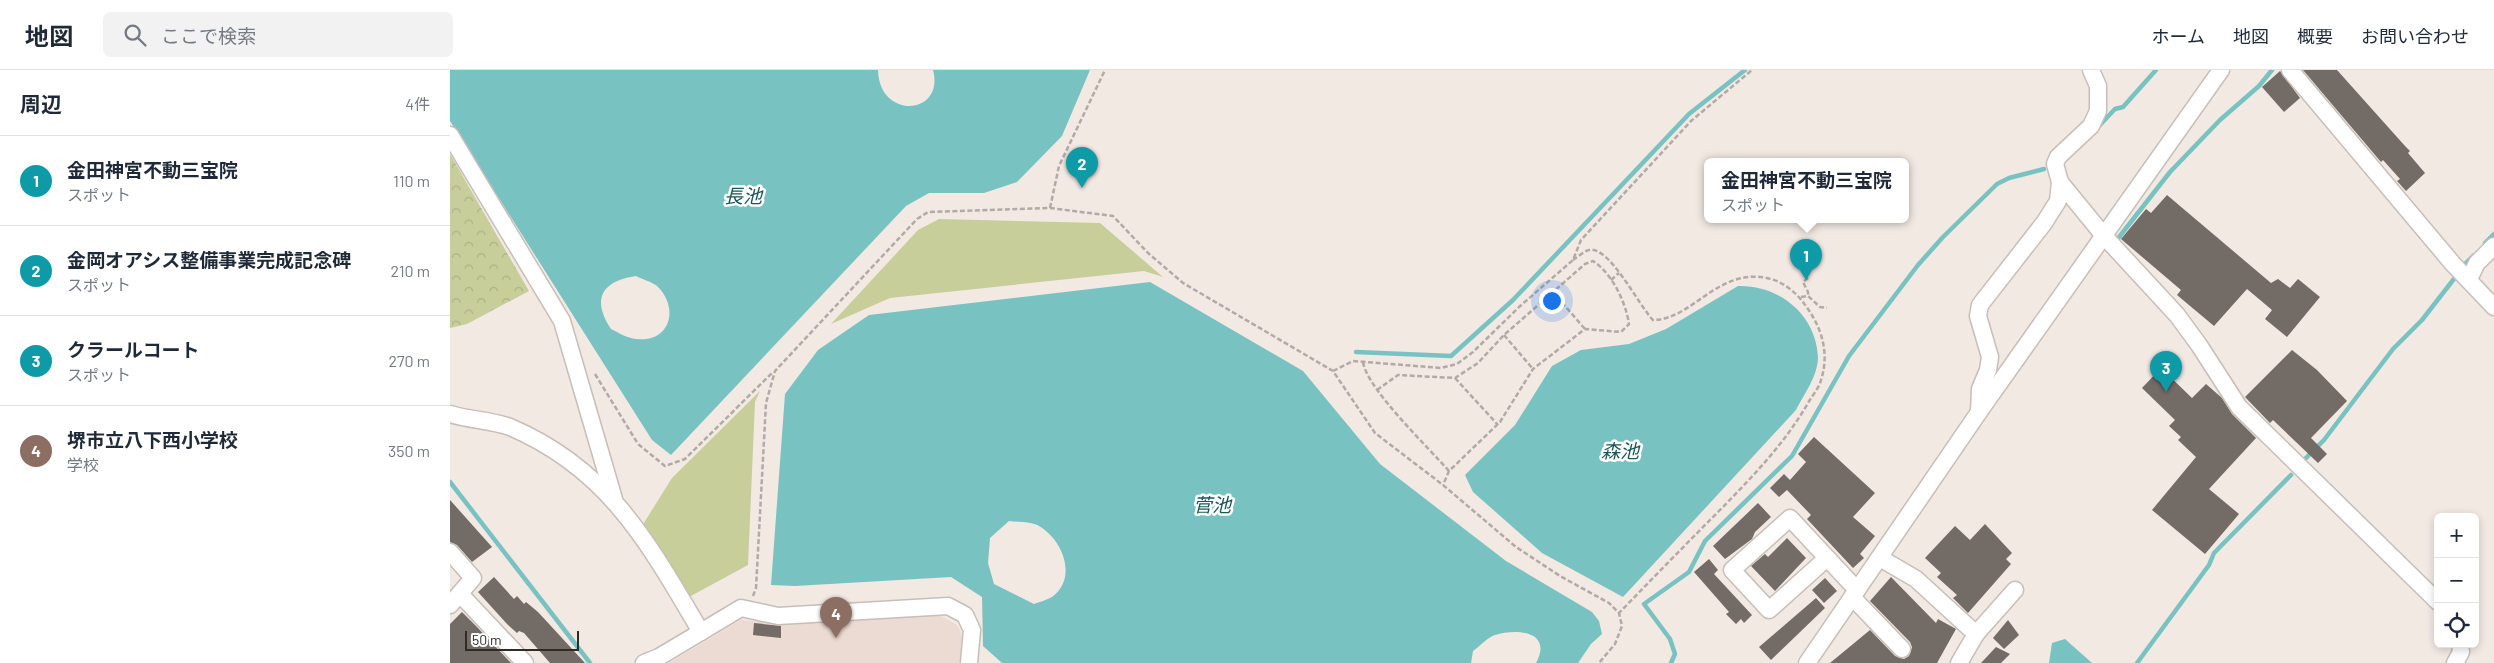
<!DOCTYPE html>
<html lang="ja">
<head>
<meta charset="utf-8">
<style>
  :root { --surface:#fff; --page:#f2f2f3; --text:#1f2937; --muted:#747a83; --line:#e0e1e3; --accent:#1d68d3 }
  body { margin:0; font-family:Barlow,"Noto Sans JP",sans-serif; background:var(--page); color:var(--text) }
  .controls { position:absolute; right:15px; bottom:15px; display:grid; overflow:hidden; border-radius:8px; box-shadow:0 2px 8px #0003 }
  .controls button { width:45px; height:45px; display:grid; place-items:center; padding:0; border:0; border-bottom:1px solid var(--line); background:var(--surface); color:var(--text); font:25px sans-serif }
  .scale { position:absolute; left:15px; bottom:12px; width:114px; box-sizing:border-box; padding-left:5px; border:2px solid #2e2b29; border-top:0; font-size:14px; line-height:18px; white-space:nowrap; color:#2e2b29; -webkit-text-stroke:4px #fff; paint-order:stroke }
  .you { position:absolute; left:1101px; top:230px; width:18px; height:18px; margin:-12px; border:4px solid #fff; border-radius:50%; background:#1a73e8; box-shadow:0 0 0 8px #1a73e833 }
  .badge { display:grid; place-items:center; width:32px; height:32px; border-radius:50%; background:var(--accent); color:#fff; font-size:16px; font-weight:700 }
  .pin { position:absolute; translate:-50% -41px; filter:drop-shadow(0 1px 2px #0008) }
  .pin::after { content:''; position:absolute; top:26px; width:18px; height:15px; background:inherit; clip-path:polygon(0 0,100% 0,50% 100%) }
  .popup { position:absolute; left:1254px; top:88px; width:205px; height:65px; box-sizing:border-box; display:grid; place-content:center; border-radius:8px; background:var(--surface); filter:drop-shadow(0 1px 4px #0005); font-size:16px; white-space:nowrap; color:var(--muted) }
  .popup b { font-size:19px; color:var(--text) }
  .popup::after { content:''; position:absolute; left:50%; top:100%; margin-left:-10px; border:10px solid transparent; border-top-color:var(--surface) }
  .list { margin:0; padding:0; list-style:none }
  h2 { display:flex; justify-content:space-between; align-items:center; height:65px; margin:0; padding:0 20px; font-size:21px }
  h2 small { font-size:16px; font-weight:400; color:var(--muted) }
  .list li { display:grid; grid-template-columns:32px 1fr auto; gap:15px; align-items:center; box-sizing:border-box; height:90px; padding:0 20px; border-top:1px solid var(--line) }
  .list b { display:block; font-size:19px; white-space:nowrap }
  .list p { margin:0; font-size:16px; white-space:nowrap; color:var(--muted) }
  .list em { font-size:16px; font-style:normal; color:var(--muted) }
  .icon { flex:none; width:28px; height:28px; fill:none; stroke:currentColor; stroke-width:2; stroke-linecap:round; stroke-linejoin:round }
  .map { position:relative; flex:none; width:2044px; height:593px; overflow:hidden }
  header { display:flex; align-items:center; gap:30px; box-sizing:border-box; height:70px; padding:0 25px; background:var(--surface); border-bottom:1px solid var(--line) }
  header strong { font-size:24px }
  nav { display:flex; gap:28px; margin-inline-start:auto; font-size:18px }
  .search { width:350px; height:45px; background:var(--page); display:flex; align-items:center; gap:12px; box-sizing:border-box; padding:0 18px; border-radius:8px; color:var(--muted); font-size:19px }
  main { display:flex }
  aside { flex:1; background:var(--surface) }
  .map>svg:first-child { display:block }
  .built { fill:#ebdbd2 }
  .grass { fill:#c7ce9a }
  .forest { fill:url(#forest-crowns) }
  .water { fill:#79c2c2; fill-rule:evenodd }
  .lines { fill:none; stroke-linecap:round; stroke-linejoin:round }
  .stream { stroke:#79c2c2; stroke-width:4.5 }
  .building { fill:#736b66 }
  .minor-casing { stroke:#c7beb9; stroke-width:19 }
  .path { stroke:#b1aaa6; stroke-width:2.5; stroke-dasharray:5 2.5; stroke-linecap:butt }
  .minor { stroke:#fff; stroke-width:16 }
  .labels { text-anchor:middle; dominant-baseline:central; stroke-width:5; stroke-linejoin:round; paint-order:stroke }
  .water-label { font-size:19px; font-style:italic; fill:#185757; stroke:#fff }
</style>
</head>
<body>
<header>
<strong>地図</strong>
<div class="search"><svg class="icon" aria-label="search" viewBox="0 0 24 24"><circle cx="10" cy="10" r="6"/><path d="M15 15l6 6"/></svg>ここで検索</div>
<nav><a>ホーム</a><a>地図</a><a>概要</a><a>お問い合わせ</a></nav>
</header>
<main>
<aside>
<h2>周辺<small>4件</small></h2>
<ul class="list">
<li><span class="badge" style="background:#0f9aa8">1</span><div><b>金田神宮不動三宝院</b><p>スポット</p></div><em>110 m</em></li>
<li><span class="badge" style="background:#0f9aa8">2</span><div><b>金岡オアシス整備事業完成記念碑</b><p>スポット</p></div><em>210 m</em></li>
<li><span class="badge" style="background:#0f9aa8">3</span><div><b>クラールコート</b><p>スポット</p></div><em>270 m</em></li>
<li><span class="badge" style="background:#8d6e63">4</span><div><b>堺市立八下西小学校</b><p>学校</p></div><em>350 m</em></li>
</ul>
</aside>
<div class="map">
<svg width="2044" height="593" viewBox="0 0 2044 593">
  <defs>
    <pattern id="forest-crowns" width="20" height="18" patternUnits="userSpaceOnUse" patternTransform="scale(1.25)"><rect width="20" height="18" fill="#c7ce9a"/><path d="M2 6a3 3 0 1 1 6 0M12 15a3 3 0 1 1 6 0" fill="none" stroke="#abb185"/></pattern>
  </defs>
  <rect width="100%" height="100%" fill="#f2e9e3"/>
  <polygon class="built" points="489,545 507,555 511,563 514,575 511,593 219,593 291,550 326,553"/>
  <g class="grass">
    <polygon points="489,149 650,153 713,207 694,201 440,228 381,254 468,160"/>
    <polygon points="310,321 305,332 298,495 239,527 192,456 222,408"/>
  </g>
  <polygon class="forest" points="0,84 79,221 17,254 0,258"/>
  <g class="water">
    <path d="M0,0h428c1,50 67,46 55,0h157l-28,66 -45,46 -33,11h-55l-23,13 -235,249 -19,-15 -202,-319zM186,206c6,3 16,6 21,10 23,22 13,57 -21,53 -9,-1 -17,-6 -25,-10 -20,-30 -9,-48 25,-53z"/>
    <path d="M700,212l153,89 77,93 126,97 86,51 7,9 3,13 -11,10 -13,19h-42c17,-31 -18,-35 -41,-28 -7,2 -15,11 -22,16l-2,12h-469l-19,-17 -1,-49 -31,-20 -156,9 -24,-1 14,-191 33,-44 51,-35zM559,451c9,1 23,1 30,5 24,14 39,52 13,71 -5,3 -13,5 -18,7l-40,-20 -6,-21 2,-25z"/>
    <path d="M1288,216c41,-1 78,28 80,71 0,19 -14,37 -22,53l-173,187 -81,-44 -69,-61 -8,-17 50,-50 37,-59 29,-16 48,-6 37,-15z"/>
    <polygon points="1615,569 1642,593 1599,593 1602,573"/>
  </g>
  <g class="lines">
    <g class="stream">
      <polyline points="1647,58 1665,39 1673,37 1706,0"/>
      <polyline points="1666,171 1720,102 1770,50 1809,16 1822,0"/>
      <polyline points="2035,173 2044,164"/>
      <polyline points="2013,196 2023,186"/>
      <polyline points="906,282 1001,286 1063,230 1239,44 1295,0"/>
      <polyline points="1851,393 1874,370 1943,279 1972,250 2007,205"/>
      <polyline points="0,412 140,593"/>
      <polyline points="1221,593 1225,584 1220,569 1194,534 1239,502 1255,471 1342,386 1399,286 1468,195 1493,167 1547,114 1559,108 1594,99"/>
      <polyline points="1687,593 1759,495 1764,483 1841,405"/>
    </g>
  </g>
  <g class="building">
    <polygon points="1853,0 1887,0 1955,76 1960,81 1958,83 1975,103 1956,121 1947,111 1950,109 1933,90 1931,92"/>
    <polygon points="1830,1 1850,28 1834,42 1812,17"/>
    <polygon points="1717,125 1821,213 1828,209 1840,218 1848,209 1870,227 1837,267 1815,249 1822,240 1797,219 1764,256 1727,225 1731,220 1671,169 1696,139 1701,143"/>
    <polygon points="1842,280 1867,300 1897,331 1861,368 1877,384 1868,393 1823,350 1820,353 1795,327"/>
    <polygon points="1711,298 1742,328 1756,314 1772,328 1782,344 1806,368 1759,419 1789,444 1755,484 1702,440 1746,387 1728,370 1731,367 1719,356 1725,350 1692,318"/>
    <polygon points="1364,367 1425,423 1403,447 1425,466 1410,484 1414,488 1403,498 1357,449 1361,445 1337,420 1329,427 1320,418 1334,404 1340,410 1356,392 1348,384"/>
    <polygon points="0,430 42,477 22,492 7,475 0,472"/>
    <polygon points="1308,433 1321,447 1305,462 1302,469 1275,489 1263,476"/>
    <polygon points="1535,454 1562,483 1556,489 1561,494 1518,543 1503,528 1507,525 1487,507 1491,503 1475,488 1505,456 1520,470"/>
    <polygon points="1337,468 1356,488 1325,521 1301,496 1315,484 1318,487"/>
    <polygon points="1259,489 1268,500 1264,504 1302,545 1294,553 1291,549 1286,554 1276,544 1279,542 1244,502"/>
    <polygon points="44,507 64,529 67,526 74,534 76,532 88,542 135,593 100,593 74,563 69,561 67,563 57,554 28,522"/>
    <polygon points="1441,507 1486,553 1488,549 1506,559 1487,593 1380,593 1420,560 1445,586 1454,589 1459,586 1462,577 1460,572 1420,531"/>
    <polygon points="1375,508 1387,521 1374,533 1362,520"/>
    <polygon points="1366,528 1375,538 1321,590 1309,577"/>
    <polygon points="12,542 27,557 61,593 0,593 0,554"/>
    <polygon points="1558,550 1569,565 1554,579 1543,568"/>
    <polygon points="304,553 331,556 331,568 303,565"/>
    <polygon points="1546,577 1560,584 1551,593 1531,593"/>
  </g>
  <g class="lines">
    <defs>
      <g id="minor">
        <polyline points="1840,0 2003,194 2044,237"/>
        <polyline points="0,65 112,251 164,429"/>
        <polyline points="1610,112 1654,166 1727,245 1749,275 1789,337 1988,532"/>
        <polyline points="2019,209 2027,193 2044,176"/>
        <polyline points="1529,342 1530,319 1538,300 1540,287 1528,246 1530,235 1594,153 1608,131 1610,112 1605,94 1608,87 1641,56 1648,41 1648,16 1641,0"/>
        <path d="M0,344c19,6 41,6 60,13 99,42 139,117 191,205"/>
        <polyline points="0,482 23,508 0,535"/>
        <polyline points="1377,488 1319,540 1282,500 1340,448 1407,520"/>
        <polyline points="1430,488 1466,509 1526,564"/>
        <polyline points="10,524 75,593"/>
        <polyline points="1402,527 1452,579"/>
        <polyline points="194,593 209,587 291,538 328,546 498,536 515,545 522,560 519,593"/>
        <polyline points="1357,593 1529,342 1771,0"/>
        <polyline points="1509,593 1526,564 1565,520"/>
        <polyline points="2005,593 2011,582 2010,574"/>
      </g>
    </defs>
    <use href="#minor" class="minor-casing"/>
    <g class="path">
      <polyline points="600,138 609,96 655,0"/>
      <path d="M1123,190c5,-3 11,-9 16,-10 20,-5 50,56 64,70 39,0 64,-52 114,-42 19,4 33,18 43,34 13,20 19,44 11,68 -2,8 -9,16 -13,23 -23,40 -54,72 -86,105 -35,35 -69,70 -103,105"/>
      <polyline points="1358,208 1353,212 1358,222 1358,226"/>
      <polyline points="1161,210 1169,203"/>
      <polyline points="1102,221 1135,259"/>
      <polyline points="1351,227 1358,226 1370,237 1377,238"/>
      <polyline points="1054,265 1083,299"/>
      <path d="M913,292c4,27 66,86 86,109"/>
      <polyline points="883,301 903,291 991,298 1007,294 1023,282 1069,237 1123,190 1131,170 1241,51 1302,0"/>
      <polyline points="145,304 188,374 215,396 235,389 323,302"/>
      <polyline points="1005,308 1048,355"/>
      <path d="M927,320l21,-15 57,3 23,-15 26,-28 81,-71 8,-3c19,12 33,42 36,63l-8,8 -36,-3 -52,40 -33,53 -51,49 -6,14"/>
      <polyline points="303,526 306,518 316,333 325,301 467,149 478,142 600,138 663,146 698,183 733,213 883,301 925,363 993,415 1066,477 1110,506 1159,533 1169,543 1172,556 1165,574 1149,593"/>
    </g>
    <use href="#minor" class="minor"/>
  </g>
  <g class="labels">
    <g class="water-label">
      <text x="293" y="125">長池</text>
      <text x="1170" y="380">森池</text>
      <text x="762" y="434">菅池</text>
    </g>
  </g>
</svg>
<div class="controls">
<button>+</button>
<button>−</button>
<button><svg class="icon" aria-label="locate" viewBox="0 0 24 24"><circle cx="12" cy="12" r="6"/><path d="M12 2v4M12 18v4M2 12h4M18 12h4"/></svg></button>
</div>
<div class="scale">50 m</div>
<div class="you"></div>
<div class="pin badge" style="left:1356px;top:210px;background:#0f9aa8">1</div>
<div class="popup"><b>金田神宮不動三宝院</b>スポット</div>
<div class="pin badge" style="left:632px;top:118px;background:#0f9aa8">2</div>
<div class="pin badge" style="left:1716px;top:322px;background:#0f9aa8">3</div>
<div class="pin badge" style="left:386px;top:568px;background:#8d6e63">4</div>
</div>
</main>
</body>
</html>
